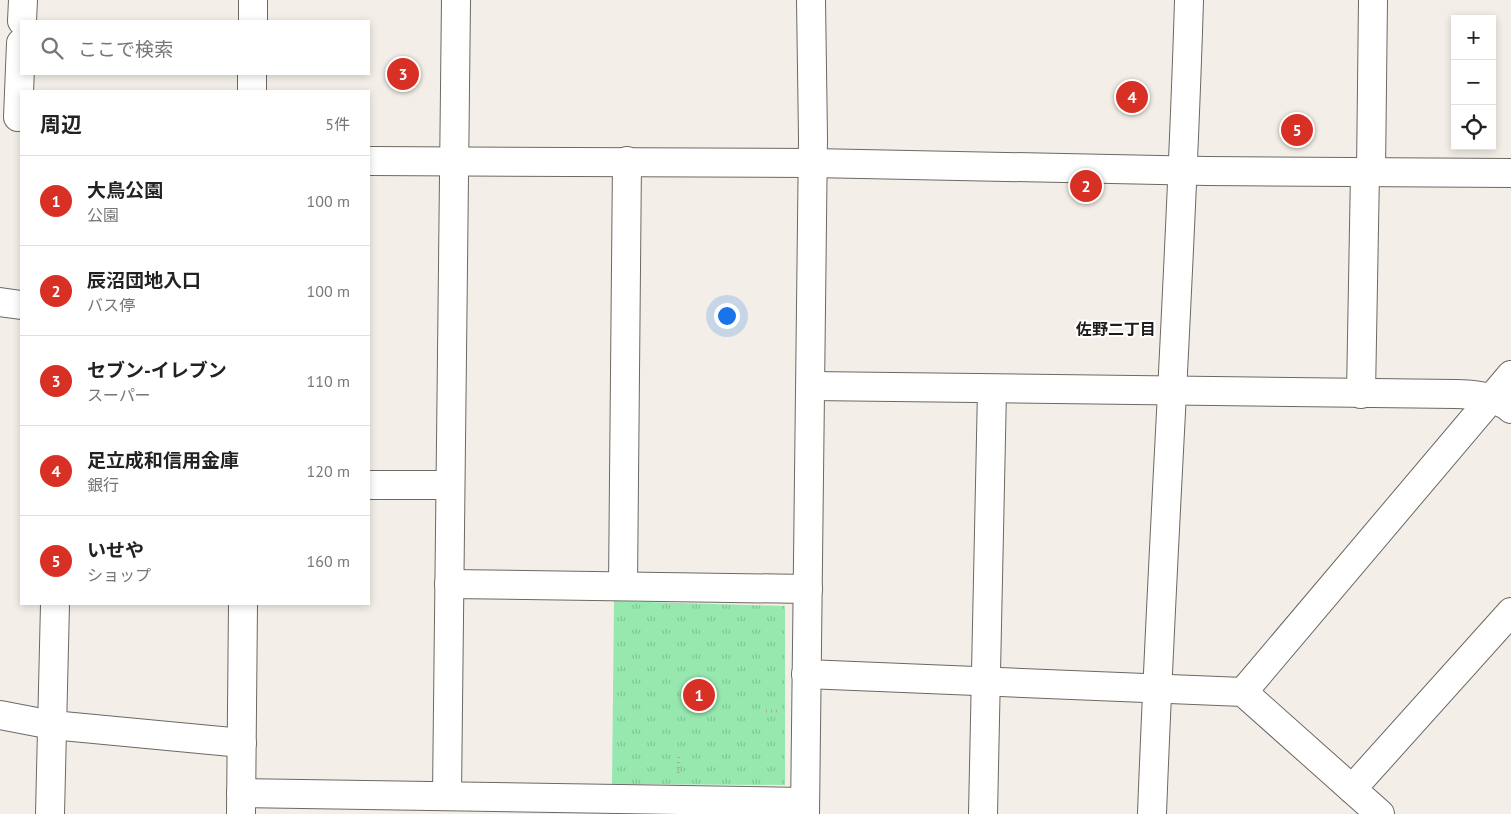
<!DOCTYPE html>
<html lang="ja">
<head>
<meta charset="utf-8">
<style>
  :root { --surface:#fff; --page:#f6f6f6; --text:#222; --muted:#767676; --line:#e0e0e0; --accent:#d93025 }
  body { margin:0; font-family:"PT Sans","Noto Sans JP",sans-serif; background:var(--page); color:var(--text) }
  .controls { position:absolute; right:15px; top:15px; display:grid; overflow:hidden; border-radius:0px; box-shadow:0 2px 8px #0003 }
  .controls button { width:45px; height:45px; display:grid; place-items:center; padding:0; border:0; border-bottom:1px solid var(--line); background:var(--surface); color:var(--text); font:25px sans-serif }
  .you { position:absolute; left:726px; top:315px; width:18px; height:18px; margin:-12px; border:4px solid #fff; border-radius:50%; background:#1a73e8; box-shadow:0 0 0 8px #1a73e833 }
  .badge { display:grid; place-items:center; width:32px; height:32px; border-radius:50%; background:var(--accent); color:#fff; font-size:16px; font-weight:700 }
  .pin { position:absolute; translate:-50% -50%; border:2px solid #fff; box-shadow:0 1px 5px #0006 }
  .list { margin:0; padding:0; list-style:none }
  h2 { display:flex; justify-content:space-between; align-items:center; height:65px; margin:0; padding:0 20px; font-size:21px }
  h2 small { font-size:16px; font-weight:400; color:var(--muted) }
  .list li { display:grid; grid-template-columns:32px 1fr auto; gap:15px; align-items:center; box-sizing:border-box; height:90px; padding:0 20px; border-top:1px solid var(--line) }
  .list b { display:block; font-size:19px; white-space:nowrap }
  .list p { margin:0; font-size:16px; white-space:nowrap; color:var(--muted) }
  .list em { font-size:16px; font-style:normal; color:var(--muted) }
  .icon { flex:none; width:28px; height:28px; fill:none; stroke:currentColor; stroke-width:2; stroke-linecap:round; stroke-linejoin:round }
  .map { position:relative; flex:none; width:1511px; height:814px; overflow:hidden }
  .search { position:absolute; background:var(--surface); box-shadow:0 2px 8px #0003; left:20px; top:20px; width:350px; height:55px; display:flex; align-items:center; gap:12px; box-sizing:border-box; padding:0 18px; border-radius:0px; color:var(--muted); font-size:19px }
  .panel { position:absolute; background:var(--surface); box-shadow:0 2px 8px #0003; left:20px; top:90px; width:350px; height:515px; border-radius:0px }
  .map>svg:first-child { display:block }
  .park { fill:url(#park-tufts) }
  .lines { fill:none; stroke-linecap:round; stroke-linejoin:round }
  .minor-casing { stroke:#6c6863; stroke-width:30 }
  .path { stroke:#aba8a3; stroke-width:3; stroke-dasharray:1 4; stroke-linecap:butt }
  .minor { stroke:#fff; stroke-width:28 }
  .labels { text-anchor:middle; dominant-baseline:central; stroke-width:4; stroke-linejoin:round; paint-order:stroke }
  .neighbourhood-label { font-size:16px; font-weight:bold; fill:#1d1c1a; stroke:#fff }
</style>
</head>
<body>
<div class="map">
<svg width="1511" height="814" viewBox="0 0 1511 814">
  <defs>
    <pattern id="park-tufts" width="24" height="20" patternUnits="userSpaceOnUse" patternTransform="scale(1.25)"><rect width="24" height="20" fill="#96e8af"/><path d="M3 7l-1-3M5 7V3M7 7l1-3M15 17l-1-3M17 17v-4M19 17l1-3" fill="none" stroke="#81c696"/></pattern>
  </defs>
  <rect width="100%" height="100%" fill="#f3efe8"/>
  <polygon class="park" points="614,601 785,606 785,785 612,784"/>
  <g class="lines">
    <defs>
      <g id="minor">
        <polyline points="22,21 23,0"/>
        <polyline points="253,21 253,0"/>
        <polyline points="252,91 252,74"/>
        <polyline points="18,117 21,43"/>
        <polyline points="369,161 813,163 1207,171 1511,173"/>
        <polyline points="1371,172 1373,0"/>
        <polyline points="0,302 21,305"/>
        <path d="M811,386l644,8c18,0 43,3 56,15"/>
        <polyline points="1361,394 1365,172"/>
        <polyline points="369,485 450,485"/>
        <polyline points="449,584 808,589"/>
        <polyline points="623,586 627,161"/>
        <polyline points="806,674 1243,692 1380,814"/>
        <polyline points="1243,692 1511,375"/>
        <polyline points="0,715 52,725 242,743"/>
        <polyline points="1352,789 1511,612"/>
        <polyline points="241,793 805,802"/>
        <polyline points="447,795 456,0"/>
        <polyline points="50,814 55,604"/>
        <polyline points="241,814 243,604"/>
        <polyline points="805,814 813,138 811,0"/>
        <polyline points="983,814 992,390"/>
        <path d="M1152,814c10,-271 29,-542 37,-814"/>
      </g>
    </defs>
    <use href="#minor" class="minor-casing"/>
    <g class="path">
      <polyline points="766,711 781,711"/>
      <polyline points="678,773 679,755"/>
    </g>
    <use href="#minor" class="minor"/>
  </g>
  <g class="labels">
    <g class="neighbourhood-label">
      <text x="1116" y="329">佐野二丁目</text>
    </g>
  </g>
</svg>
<div class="controls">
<button>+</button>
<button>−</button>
<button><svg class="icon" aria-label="locate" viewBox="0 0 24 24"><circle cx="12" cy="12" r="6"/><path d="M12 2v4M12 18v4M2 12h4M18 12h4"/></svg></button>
</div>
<div class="you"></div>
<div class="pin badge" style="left:699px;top:695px">1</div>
<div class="pin badge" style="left:1086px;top:186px">2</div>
<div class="pin badge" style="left:403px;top:74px">3</div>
<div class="pin badge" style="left:1132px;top:97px">4</div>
<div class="pin badge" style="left:1297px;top:130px">5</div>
<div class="search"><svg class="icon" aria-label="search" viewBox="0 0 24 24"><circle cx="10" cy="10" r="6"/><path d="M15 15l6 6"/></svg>ここで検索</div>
<section class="panel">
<h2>周辺<small>5件</small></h2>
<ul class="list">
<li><span class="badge">1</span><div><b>大鳥公園</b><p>公園</p></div><em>100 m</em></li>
<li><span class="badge">2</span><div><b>辰沼団地入口</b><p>バス停</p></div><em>100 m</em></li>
<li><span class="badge">3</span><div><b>セブン-イレブン</b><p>スーパー</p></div><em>110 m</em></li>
<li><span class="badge">4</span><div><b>足立成和信用金庫</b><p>銀行</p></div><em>120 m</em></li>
<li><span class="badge">5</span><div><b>いせや</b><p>ショップ</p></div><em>160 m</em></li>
</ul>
</section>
</div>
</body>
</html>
